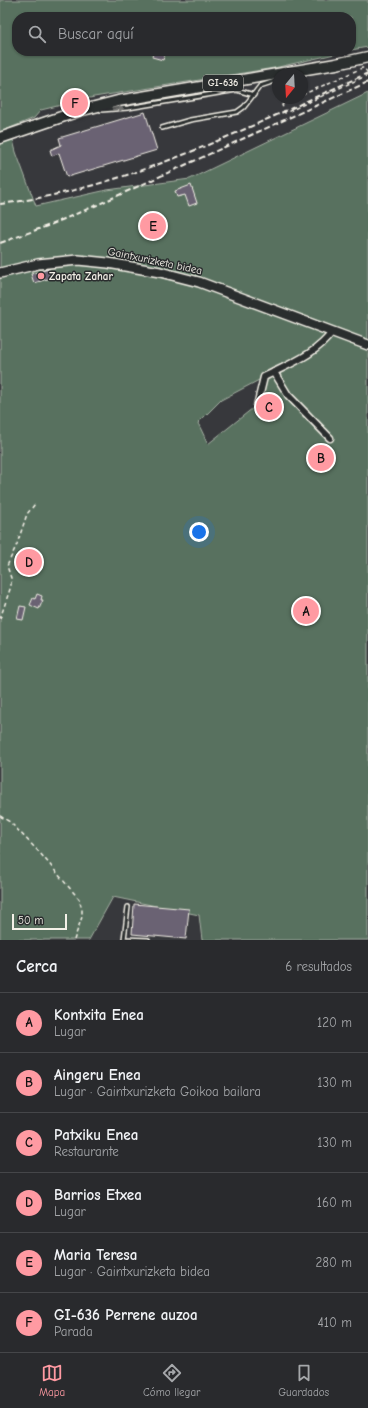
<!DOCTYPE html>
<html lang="es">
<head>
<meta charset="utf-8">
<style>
  :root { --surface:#292a2d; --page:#313235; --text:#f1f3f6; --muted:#a5a7aa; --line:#454649; --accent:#ff9aa2 }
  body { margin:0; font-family:"Comic Neue",sans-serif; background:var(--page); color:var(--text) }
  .compass { position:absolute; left:272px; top:68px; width:36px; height:36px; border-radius:50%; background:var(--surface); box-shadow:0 1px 3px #0004; rotate:198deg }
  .scale { position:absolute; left:12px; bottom:10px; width:55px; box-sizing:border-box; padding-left:4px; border:2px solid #f4f1e8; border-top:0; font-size:11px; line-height:14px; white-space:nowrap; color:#f4f1e8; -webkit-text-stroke:3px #2a2d2e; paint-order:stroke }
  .you { position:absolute; left:199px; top:532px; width:14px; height:14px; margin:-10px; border:3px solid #fff; border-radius:50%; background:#1a73e8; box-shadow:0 0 0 6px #1a73e833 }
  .badge { display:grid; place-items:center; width:26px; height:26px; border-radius:50%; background:var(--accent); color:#111; font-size:13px; font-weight:700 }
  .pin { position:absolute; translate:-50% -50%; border:2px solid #fff; box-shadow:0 1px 4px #0006 }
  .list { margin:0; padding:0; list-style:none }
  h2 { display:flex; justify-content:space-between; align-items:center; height:52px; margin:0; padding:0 16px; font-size:17px }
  h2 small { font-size:13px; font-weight:400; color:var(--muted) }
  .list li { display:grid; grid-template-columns:26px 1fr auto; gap:12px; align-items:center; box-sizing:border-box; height:60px; padding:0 16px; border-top:1px solid var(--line) }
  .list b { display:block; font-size:15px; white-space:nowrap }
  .list p { margin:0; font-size:13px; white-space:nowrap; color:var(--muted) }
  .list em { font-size:13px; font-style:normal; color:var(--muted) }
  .icon { flex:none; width:22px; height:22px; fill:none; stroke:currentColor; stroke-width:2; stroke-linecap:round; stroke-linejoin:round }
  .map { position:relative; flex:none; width:368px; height:940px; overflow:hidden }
  .search { position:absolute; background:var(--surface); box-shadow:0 1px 3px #0004; left:12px; right:12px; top:12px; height:44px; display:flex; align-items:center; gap:10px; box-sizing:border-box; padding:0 14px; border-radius:16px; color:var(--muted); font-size:15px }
  .sheet { height:412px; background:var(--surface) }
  nav { display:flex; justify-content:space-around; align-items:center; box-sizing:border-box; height:56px; border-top:1px solid var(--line); background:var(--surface); font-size:11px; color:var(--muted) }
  nav a { display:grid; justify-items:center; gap:2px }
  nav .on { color:var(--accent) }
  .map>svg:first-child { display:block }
  .green { fill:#58715f; stroke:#a6b1a4; fill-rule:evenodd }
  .building { fill:#6a6273; stroke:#f4f1e8 }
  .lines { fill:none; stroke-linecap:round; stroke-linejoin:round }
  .service-casing { stroke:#f4f1e8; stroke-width:6 }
  .minor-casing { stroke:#f4f1e8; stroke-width:9 }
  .secondary-casing { stroke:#f4f1e8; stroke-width:12 }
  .primary-casing { stroke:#f4f1e8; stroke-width:13 }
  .path { stroke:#f4f1e8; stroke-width:1.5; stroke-dasharray:4 3; stroke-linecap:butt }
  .service { stroke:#2a2d2e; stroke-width:3 }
  .minor { stroke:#2a2d2e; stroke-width:6 }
  .secondary { stroke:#2a2d2e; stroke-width:9 }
  .primary { stroke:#2a2d2e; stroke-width:10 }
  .rail { stroke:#f4f1e8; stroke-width:2; stroke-dasharray:6 3; stroke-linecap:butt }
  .oneway { fill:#71726f }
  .poi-dot { fill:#ff9aa2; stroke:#2a2d2e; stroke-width:1.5 }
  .labels { text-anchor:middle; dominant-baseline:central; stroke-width:3; stroke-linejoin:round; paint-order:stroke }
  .shield { fill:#2a2d2e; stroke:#b7b6b0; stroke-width:1 }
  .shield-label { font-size:10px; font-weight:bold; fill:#f4f1e8 }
  .street-label { font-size:11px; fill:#f4f1e8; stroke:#2a2d2e }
  .poi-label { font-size:11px; font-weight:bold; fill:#f4f1e8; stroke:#2a2d2e; text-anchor:start }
</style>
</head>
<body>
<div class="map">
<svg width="368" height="940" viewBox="0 0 368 940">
  <rect width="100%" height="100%" fill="#37383c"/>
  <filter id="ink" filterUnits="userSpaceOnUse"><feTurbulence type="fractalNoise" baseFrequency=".025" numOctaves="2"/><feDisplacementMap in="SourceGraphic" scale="8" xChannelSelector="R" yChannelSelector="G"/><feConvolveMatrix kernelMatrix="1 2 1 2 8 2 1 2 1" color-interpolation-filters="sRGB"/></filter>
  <g filter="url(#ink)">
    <path class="green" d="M0,0h368v47l-17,3v-33h-334v34h331l-74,17 -180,29 -53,13 -7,8 -24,10 6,24 20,54 71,-16 83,-11 178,-86v847h-166l-3,-25 -86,-18 -24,43h-89zM261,379l-8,29 -45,36 -10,-21 23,-23z"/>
    <g class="building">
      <polygon points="154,51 166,51 163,60 152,57"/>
      <polygon points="145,112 157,150 67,177 59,153 52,156 50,150 61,145 59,138"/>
      <polygon points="191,185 197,203 189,206 185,195 177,197 175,191"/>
      <polygon points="155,215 159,229 149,232 145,218"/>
      <polygon points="49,269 51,278 34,283 31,274"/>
      <polygon points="263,399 280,403 275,419 270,418 270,415 259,412"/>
      <polygon points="314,447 332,451 328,468 310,464"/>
      <polygon points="34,552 38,570 25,573 21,555"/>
      <polygon points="37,594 42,596 41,600 43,600 39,609 30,605 33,598 35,599"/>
      <polygon points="298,602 317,609 313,621 294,614"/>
      <polygon points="20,606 26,607 23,620 17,619"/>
      <polygon points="134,904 189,909 186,939 132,934"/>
    </g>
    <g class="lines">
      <defs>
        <g id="service">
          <polyline points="101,110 128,108 237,90 254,95"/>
          <polyline points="162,128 190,120 237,112 244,107 260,86 278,80"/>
          <polyline points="128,907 124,939 148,940"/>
        </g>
        <g id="minor">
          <polyline points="274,372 288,395 330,438"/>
          <path d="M257,406l7,-29c23,-12 52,-22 68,-45"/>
        </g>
        <polyline id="secondary" points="0,273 38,264 78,260 108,263 160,272 199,282 368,345"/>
        <polyline id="primary" points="0,138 79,111 118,101 336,64 368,57"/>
      </defs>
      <use href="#service" class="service-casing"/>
      <use href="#minor" class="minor-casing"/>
      <use href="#secondary" class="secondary-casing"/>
      <use href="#primary" class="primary-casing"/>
      <g class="path">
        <polyline points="302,95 362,68 364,68 368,73"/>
        <polyline points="296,98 282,105 285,113 368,75"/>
        <polyline points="0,619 11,586 11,578 7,566 17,544 27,514 35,504"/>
        <polyline points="0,816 10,822 40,853 79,899 82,909 82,917 74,940"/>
      </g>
      <use href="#service" class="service"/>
      <use href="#minor" class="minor"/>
      <use href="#secondary" class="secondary"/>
      <use href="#primary" class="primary"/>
      <g class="rail">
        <path d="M0,204c131,-16 249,-77 368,-131"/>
        <polyline points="0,243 50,225 97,205 368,82"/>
      </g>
    </g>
    <defs><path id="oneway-solid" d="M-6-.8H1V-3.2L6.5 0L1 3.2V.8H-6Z"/></defs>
    <use class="oneway" href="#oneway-solid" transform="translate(118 109) rotate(-4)"/>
  </g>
  <circle class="poi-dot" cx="41" cy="276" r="4"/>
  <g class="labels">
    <rect class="shield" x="203" y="75" width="40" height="16" rx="3"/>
    <g class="shield-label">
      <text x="223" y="83">GI-636</text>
    </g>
    <g class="street-label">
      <text transform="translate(155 261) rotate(12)">Gaintxurizketa bidea</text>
    </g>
    <g class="poi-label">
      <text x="49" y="276">Zapata Zahar</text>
    </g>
  </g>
</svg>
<svg class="compass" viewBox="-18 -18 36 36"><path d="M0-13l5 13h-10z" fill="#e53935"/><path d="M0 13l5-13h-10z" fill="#a5a7aa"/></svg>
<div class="scale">50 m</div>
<div class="you"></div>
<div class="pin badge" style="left:306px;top:611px">A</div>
<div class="pin badge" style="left:321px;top:458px">B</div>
<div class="pin badge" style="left:269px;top:407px">C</div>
<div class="pin badge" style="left:29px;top:562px">D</div>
<div class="pin badge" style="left:153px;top:226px">E</div>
<div class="pin badge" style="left:75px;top:103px">F</div>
<div class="search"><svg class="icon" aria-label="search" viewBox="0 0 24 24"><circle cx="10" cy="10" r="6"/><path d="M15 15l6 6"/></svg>Buscar aquí</div>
</div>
<section class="sheet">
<h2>Cerca<small>6 resultados</small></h2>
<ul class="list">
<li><span class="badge">A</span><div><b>Kontxita Enea</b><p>Lugar</p></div><em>120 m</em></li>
<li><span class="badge">B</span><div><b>Aingeru Enea</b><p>Lugar · Gaintxurizketa Goikoa bailara</p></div><em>130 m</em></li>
<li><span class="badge">C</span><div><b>Patxiku Enea</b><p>Restaurante</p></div><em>130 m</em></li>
<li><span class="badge">D</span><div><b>Barrios Etxea</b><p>Lugar</p></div><em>160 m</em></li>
<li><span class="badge">E</span><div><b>Maria Teresa</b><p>Lugar · Gaintxurizketa bidea</p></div><em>280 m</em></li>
<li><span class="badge">F</span><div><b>GI-636 Perrene auzoa</b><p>Parada</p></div><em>410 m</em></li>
</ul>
</section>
<nav>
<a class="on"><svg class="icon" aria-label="map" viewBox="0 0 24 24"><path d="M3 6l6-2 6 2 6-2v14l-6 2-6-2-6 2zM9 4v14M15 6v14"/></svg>Mapa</a>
<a><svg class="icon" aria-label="directions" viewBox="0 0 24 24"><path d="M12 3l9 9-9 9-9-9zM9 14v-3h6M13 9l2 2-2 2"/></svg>Cómo llegar</a>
<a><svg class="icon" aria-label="saved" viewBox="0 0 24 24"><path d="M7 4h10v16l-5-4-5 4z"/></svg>Guardados</a>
</nav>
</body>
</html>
